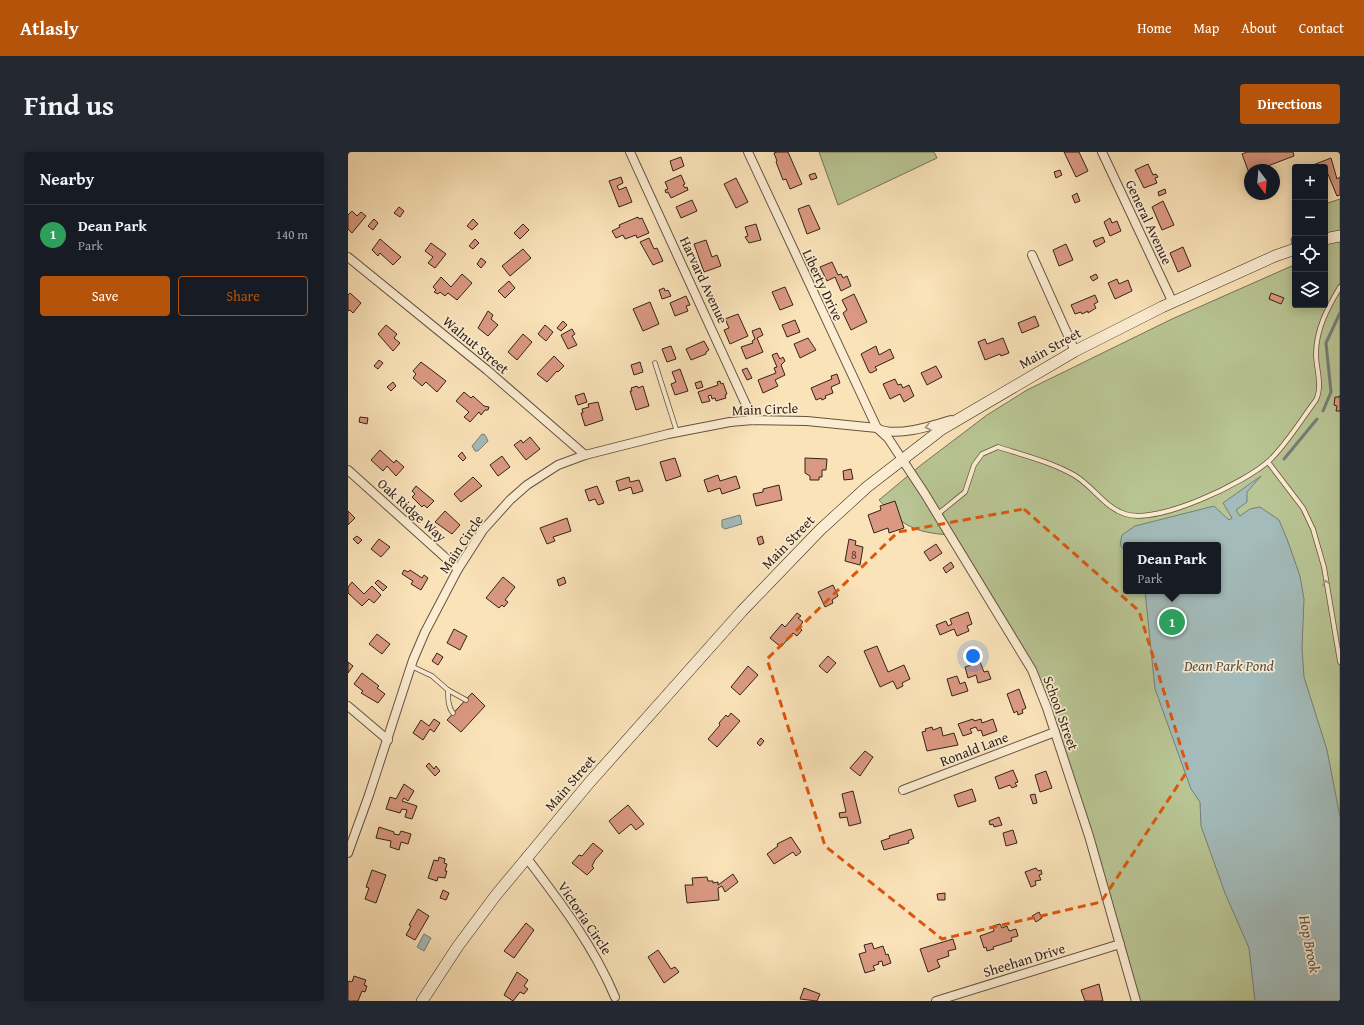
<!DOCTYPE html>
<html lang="en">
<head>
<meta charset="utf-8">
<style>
  :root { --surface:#171b24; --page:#242831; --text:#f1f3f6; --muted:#9ea1a6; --line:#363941; --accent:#b45309 }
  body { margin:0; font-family:"Gentium Book Plus",serif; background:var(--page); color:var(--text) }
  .controls { position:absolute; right:12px; top:12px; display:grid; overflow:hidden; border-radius:4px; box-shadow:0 2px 10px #0003 }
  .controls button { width:36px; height:36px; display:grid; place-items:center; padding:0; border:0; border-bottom:1px solid var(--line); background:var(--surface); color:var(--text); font:20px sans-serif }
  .compass { position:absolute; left:896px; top:12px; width:36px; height:36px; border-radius:50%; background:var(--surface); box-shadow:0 2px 10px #0003; rotate:164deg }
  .you { position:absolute; left:625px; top:504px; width:14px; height:14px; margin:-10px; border:3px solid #fff; border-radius:50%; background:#1a73e8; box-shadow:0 0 0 6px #1a73e833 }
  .badge { display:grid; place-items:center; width:26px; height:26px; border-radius:50%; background:var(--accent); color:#fff; font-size:13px; font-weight:700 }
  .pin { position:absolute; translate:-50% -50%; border:2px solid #fff; box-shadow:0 1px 4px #0006 }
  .popup { position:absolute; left:775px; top:390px; width:98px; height:52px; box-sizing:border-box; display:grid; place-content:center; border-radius:4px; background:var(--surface); filter:drop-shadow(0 1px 3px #0005); font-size:13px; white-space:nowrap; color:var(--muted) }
  .popup b { font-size:15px; color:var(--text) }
  .popup::after { content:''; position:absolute; left:50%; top:100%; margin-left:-8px; border:8px solid transparent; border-top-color:var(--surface) }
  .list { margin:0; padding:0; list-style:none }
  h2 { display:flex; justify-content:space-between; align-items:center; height:52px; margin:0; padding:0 16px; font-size:17px }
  h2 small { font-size:13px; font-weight:400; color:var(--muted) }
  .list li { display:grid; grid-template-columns:26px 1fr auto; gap:12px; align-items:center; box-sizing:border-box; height:60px; padding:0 16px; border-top:1px solid var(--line) }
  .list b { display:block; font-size:15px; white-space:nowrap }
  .list p { margin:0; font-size:13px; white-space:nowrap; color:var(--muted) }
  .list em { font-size:13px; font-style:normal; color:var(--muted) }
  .actions { display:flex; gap:8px; padding:12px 16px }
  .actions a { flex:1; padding:9px 0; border:1px solid var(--accent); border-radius:4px; text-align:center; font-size:14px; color:var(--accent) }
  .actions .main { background:var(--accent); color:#fff }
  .icon { flex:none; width:22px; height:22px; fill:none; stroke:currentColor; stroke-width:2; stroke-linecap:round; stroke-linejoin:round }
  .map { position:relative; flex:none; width:992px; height:849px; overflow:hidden; border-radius:4px }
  header { display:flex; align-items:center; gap:24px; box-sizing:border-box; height:56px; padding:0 20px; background:var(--accent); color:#fff }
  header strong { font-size:19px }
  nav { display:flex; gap:22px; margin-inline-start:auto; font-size:14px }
  .intro { display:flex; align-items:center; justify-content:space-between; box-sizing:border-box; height:96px; padding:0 24px }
  h1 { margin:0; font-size:28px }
  .button { padding:10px 18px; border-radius:4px; background:var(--accent); color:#fff; font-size:14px; font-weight:700 }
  main { display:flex; gap:24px; padding:0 24px }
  aside { flex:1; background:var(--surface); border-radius:4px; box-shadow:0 2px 10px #0003 }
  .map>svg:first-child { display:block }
  .green { fill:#b9c594; stroke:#767456; fill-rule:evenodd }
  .water { fill:#a3bbba; stroke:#767e79 }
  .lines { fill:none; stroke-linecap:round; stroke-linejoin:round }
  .stream { stroke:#767e79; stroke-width:3 }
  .building { fill:#db9983; stroke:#332318 }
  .lane-casing { stroke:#655340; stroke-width:5.5 }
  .street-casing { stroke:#655340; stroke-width:10 }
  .secondary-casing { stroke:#332318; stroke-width:12 }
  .lane { stroke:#fcedd2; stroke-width:4 }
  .street { stroke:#fcedd2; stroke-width:8 }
  .secondary { stroke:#fcedd2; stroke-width:11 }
  .oneway { stroke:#a2927e }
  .marked { fill:none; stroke:#df560d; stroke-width:3; stroke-dasharray:8 5; stroke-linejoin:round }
  .labels { text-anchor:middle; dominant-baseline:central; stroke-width:3.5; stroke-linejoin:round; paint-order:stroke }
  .number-label { font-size:12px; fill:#5d4033 }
  .street-label { font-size:14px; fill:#332318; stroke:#fcedd2 }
  .water-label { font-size:15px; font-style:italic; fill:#555149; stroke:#fcedd2 }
</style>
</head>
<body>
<header>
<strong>Atlasly</strong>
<nav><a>Home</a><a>Map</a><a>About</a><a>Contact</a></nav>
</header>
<div class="intro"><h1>Find us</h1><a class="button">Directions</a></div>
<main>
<aside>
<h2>Nearby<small></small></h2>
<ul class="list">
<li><span class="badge" style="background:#2e9e5b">1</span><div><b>Dean Park</b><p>Park</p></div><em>140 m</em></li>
</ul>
<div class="actions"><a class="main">Save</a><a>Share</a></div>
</aside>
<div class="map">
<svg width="992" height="849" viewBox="0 0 992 849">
  <rect width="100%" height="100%" fill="#fbe3b9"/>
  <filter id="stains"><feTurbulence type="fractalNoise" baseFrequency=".005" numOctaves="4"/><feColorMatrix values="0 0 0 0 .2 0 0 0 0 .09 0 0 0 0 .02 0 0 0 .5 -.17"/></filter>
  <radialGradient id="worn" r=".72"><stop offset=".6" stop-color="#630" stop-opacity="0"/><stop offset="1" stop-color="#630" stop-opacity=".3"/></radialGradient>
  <g class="green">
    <polygon points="471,0 586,0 589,6 490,53"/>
    <path d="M992,47v802h-202l-87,-292 -102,-174c-36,-3 -46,-9 -70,-35l42,-35 66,-50 40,-25 145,-71 122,-54 -3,-26 4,-5v71h30v-101zM778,393h92v46h-92z"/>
  </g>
  <g class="water">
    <polygon points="134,282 137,283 140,289 130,299 127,299 124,294"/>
    <polygon points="913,324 899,340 899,350 888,358 892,364 902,357 912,355 931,368 939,387 952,424 956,447 954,496 956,525 979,598 992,665 992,849 907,849 901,796 877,741 853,674 852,650 843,637 807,537 797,439 870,439 870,393 778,393 778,400 772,393 774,383 787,374 866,354 881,368 884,366 875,351"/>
    <polygon points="392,363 394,372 377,377 374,375 374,368"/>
    <polygon points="76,782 83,786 76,799 69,795"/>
  </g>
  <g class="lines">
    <g class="stream">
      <polyline points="975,259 983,240 978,191 992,161"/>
      <polyline points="936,307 969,267"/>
    </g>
  </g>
  <g class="building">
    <polygon points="429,0 440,0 454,32 442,37 438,27 435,28 428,10 429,9 426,1"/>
    <polygon points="716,0 731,0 740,19 728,25"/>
    <polygon points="899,0 945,0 946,4 909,18 902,18 901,21 894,2"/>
    <polygon points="333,5 336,14 325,19 322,9"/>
    <polygon points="983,6 989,27 992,25 992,43 989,44 977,15 966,15 965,13"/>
    <polygon points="800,12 805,23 808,22 810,25 807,26 809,31 796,36 787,18"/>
    <polygon points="712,18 714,23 708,26 706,20"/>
    <polygon points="467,21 469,26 463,28 461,23"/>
    <polygon points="333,23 337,32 335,33 337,36 339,35 340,38 323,46 320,40 318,41 317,38 320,37 317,30"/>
    <polygon points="273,25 275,31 269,34 271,38 278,35 284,50 271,55 261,29"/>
    <polygon points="388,26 400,50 388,56 376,32"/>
    <polygon points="817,37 818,41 811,44 810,40"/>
    <polygon points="729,41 732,49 727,51 724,44"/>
    <polygon points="344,48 349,59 333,66 328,55"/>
    <polygon points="815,49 826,73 814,78 804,55"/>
    <polygon points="461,53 472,77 459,82 450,57"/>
    <polygon points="51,55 56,59 52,65 46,61"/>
    <polygon points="4,59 9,64 13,60 18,64 4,81 0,77 0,63"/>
    <polygon points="290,65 291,67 294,66 301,81 289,86 288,83 277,87 275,83 268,86 264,79 272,75 271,73"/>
    <polygon points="762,66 764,71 769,69 773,79 762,84 756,70"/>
    <polygon points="26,67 30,71 25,78 20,74"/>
    <polygon points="125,67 130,72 124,78 119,74"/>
    <polygon points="175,72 181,78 172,87 166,81"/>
    <polygon points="408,72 413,88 401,91 397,85 400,84 397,75"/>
    <polygon points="755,85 757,90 748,95 745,89"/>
    <polygon points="301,86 306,97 309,96 315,109 305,113 292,90"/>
    <polygon points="32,87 53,105 45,113 32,101 30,104 24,98"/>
    <polygon points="127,87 131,91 125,97 121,94"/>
    <polygon points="358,88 364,105 369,103 373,114 356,120 346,92"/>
    <polygon points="83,91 98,102 87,116 80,111 85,105 77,99"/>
    <polygon points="718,92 725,108 711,114 705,98"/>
    <polygon points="835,95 843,114 830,120 822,101"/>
    <polygon points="175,97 183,106 162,124 154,114"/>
    <polygon points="133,106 138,110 133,116 129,112"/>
    <polygon points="484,110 490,123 493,122 495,126 499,124 503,134 493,139 487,125 479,129 472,115"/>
    <polygon points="114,122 124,131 109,148 100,141 97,144 92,140 90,142 86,140 88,138 85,135 93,125 103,135"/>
    <polygon points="748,122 750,126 745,129 742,125"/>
    <polygon points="769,127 771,132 780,128 784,139 767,147 760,131"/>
    <polygon points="161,129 167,136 157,146 150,139"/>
    <polygon points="437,135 445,153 432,158 424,140"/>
    <polygon points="316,136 317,139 320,138 323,144 314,147 311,138"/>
    <polygon points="2,141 13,151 5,161 2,158 0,159 0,143"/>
    <polygon points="923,141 936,146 933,152 921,147"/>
    <polygon points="506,142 519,170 503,178 495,161 499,158 494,148"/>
    <polygon points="747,143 750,150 746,152 748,156 740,161 740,159 734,162 733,160 727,162 723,153"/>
    <polygon points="338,144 342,153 338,154 340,159 327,164 322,151"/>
    <polygon points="302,150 311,172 295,179 285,157"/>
    <polygon points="140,159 145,163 143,167 150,173 140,184 130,176"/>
    <polygon points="390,162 400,184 382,192 376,178 381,176 377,167"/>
    <polygon points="687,164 691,174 674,181 670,171"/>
    <polygon points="447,168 452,180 439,185 434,173"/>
    <polygon points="215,169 219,173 213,179 209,176"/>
    <polygon points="38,173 49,182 46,186 52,191 45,199 30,182"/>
    <polygon points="197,173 205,180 198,189 190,182"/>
    <polygon points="412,176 415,183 409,186 415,200 398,207 393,195 405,191 404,189 407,187 404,179"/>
    <polygon points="224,177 227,182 224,184 229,193 220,197 213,183"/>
    <polygon points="175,182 184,190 169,208 160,200"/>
    <polygon points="460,186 468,198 452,206 446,192"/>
    <polygon points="655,186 661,201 653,204 652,202 637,208 630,190 637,187 639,192"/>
    <polygon points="356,189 361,198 358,200 358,202 343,208 338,197"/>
    <polygon points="323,194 328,207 319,210 314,197"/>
    <polygon points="528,194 531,203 542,197 546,206 527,215 529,218 523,221 521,220 513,202"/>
    <polygon points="429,201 432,207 435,205 437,209 433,213 437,223 427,228 430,234 415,241 410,228 428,221 426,216 429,215 424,203"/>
    <polygon points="206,204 216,214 210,220 209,219 199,230 189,222"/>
    <polygon points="31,208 35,211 30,217 26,214"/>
    <polygon points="73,210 98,229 89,240 78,230 74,234 65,226 68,222 65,219"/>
    <polygon points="292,210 295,220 286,223 283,213"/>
    <polygon points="588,214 594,225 579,233 573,221"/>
    <polygon points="399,216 404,226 399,228 394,218"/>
    <polygon points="332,217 340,239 327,243 323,232 328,230 324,220"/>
    <polygon points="489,222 492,231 483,235 485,241 477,244 478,246 474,248 473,246 468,248 463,236 484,227 483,224"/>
    <polygon points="547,227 550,233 553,232 555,236 561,233 566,244 556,250 552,242 542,247 535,232"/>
    <polygon points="353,229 355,235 349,237 347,231"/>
    <polygon points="372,229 373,232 375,231 379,242 377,243 378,246 368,249 367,246 364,247 363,243 360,244 362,249 354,251 350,240 370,233 369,230"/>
    <polygon points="45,230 48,234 43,239 39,235"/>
    <polygon points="289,234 290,236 295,234 301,254 288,258 282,239 284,239 283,236"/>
    <polygon points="116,240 123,246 125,244 136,254 141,255 140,258 137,258 133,263 131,260 122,270 116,265 121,260 108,249"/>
    <polygon points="236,241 239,250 230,253 227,244"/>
    <polygon points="991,244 992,244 992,259 988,259 989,254 986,253 987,245 991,245"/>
    <polygon points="250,250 255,268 237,274 233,261 235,261 234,257 241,255 240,252"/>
    <polygon points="12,265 20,266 19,272 11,270"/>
    <polygon points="182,285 192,297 178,308 166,293 173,288 175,291"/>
    <polygon points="32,298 46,311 48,308 56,315 48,324 39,314 35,319 23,308"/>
    <polygon points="114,300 118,306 115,309 110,304"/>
    <polygon points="154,304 162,315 150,324 142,313"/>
    <polygon points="327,306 333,324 318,329 312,310"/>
    <polygon points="457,306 479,307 478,318 474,318 474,325 471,325 471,328 462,328 462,324 457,321"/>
    <polygon points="503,317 505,327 496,328 495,319"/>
    <polygon points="370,323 372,329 388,324 392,336 374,342 372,336 360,340 356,328"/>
    <polygon points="125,325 134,334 113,350 106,342"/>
    <polygon points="281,325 282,330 291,328 295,339 285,342 283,335 271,339 268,329"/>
    <polygon points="431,333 434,348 408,354 405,342 415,340 415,337"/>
    <polygon points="68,334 86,349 79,356 76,353 74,355 64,345 67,342 64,339"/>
    <polygon points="249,334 256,351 250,353 247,347 241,349 237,338"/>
    <polygon points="547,349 556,376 541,381 540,376 526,381 520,363 533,358 532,354"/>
    <polygon points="0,359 7,366 0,373"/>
    <polygon points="97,359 112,373 104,382 87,370"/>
    <polygon points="219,366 223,379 205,385 207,389 199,392 192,376"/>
    <polygon points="9,384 14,388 10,392 5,387"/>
    <polygon points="414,384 416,391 411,393 409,386"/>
    <polygon points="31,387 42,395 33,405 23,397"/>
    <polygon points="501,387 508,389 507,393 515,395 512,413 497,409"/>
    <polygon points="588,392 594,401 582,409 576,400"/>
    <polygon points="603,410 606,415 598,421 595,416"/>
    <polygon points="56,418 60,420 62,418 74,426 76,423 80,426 73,438 63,432 65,429 54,422"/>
    <polygon points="155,425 167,435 157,448 160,450 156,455 154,453 151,456 138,446"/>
    <polygon points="216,425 218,431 211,434 209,428"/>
    <polygon points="30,428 39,435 35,439 27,431"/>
    <polygon points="4,430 16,442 24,434 33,443 26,451 21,447 14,454 0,441 0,435"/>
    <polygon points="485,433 490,444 484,448 485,451 477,455 470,440"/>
    <polygon points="620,460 624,472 619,474 621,479 609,484 606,477 592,483 588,473 598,469 600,474 604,472 602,467"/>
    <polygon points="449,461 453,464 450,466 455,470 451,475 454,478 449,484 445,481 433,495 422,486 434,472 437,475"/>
    <polygon points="106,477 119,484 112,498 99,491"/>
    <polygon points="29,482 42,492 34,502 21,492"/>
    <polygon points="529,494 540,520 556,513 562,527 554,531 555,534 549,537 545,529 532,535 516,499"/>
    <polygon points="89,501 95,505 90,513 84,509"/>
    <polygon points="480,504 488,511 479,521 471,514"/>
    <polygon points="0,510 5,514 0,521"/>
    <polygon points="632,510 636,520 640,519 643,527 630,531 628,523 620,526 617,515"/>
    <polygon points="400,514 410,523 392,543 383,535"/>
    <polygon points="14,521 31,534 29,536 37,542 30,551 13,541 15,539 6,532"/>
    <polygon points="609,524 612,532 617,530 620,539 604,544 599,527"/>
    <polygon points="671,537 678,556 674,558 675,561 670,563 669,559 666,561 659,542"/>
    <polygon points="124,541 137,554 113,580 99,568"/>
    <polygon points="383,561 392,569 369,595 360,587 372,573 371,571 378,563 380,565"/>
    <polygon points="86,567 92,571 86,580 82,577 75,588 65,581 73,568 81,574"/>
    <polygon points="625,567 626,569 633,567 634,571 645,567 649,579 635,584 633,578 630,579 628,575 622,577 624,581 615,584 610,572"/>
    <polygon points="584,575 585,578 593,575 595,584 606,581 610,593 579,599 574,580 578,579 577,577"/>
    <polygon points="413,586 416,589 412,594 409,591"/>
    <polygon points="517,599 525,605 512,624 502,616"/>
    <polygon points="81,611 86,617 88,614 92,619 87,624 78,614"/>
    <polygon points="665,618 670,630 667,631 669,634 664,636 662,633 651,637 647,625"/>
    <polygon points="698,619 704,636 692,640 687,623"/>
    <polygon points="56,632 66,639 60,649 56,646 54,649 69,654 64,667 57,665 59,658 54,657 52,661 38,657 42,645 48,647"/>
    <polygon points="624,637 628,649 610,655 606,643"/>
    <polygon points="505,639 513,671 501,674 499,665 492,666 491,661 498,660 494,642"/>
    <polygon points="687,642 689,651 685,652 682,643"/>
    <polygon points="280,653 296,672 288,678 283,672 271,682 261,669"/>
    <polygon points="651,665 654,673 646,675 645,672 642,673 641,669"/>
    <polygon points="31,675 46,680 46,682 51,683 53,679 63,682 60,692 53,690 51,698 42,695 43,689 28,686"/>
    <polygon points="563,677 566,686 560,689 561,691 536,698 533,689 542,686 541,684"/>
    <polygon points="665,678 669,691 658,694 655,681"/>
    <polygon points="443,685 453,700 448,704 445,700 426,712 419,702 430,694 429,692"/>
    <polygon points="245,691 255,699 247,708 244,714 246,716 239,723 224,711 231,703 234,704"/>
    <polygon points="91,705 97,707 96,711 99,712 97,719 99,719 97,726 90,725 89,729 80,726 86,708 90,709"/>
    <polygon points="688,716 690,719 693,718 694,722 691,723 693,728 687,729 688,733 683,735 677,720"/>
    <polygon points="24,718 38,723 28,751 17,747 21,736 18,735"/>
    <polygon points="385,722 390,730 377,740 374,734 370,736 371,748 339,751 337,733 345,733 344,726 359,725 360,729 365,729 365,731 370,730 370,733"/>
    <polygon points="95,738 101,741 98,748 92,746"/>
    <polygon points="597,741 597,748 590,748 589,742"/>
    <polygon points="70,757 81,764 67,788 58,783 63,774 61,773"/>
    <polygon points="691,760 694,766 688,770 684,764"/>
    <polygon points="178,771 186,778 166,806 156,799"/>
    <polygon points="652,772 654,776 659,774 661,779 668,777 670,784 663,786 664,789 645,795 646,797 639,799 638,795 636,796 632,784 646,779 645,774"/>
    <polygon points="605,787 608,797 600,799 601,804 589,808 592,815 580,820 572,797"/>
    <polygon points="524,791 526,797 535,794 538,803 540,802 543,811 535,814 534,809 530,810 531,812 525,814 527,818 517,821 511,802 518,800 516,793"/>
    <polygon points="310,798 323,817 327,815 331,820 316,831 300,805"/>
    <polygon points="169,820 180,828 176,834 180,837 176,842 172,840 165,849 156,843"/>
    <polygon points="6,824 18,828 16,833 19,834 17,840 14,839 10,849 0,849 0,831 1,829 4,830"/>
    <polygon points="751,832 755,849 737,849 733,838"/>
    <polygon points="456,836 472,842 469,849 452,847"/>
  </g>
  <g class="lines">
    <defs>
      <g id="lane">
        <polyline points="307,211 329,280"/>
        <polyline points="920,310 955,356 965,377 976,415 992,510"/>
        <path d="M590,362l27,-22 9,-27 8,-11 16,-7c25,8 53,15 76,28 19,11 30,32 51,39 32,11 120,-31 145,-54 18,-18 31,-40 46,-60 7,-15 0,-31 0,-46 0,-25 12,-47 24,-67"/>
        <polyline points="63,514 84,524 100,538 118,548"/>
        <path d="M100,538c0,8 0,17 5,23"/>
      </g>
      <g id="street">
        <polyline points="282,0 405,268"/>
        <path d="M400,0l129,276c18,10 55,-2 74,-8"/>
        <polyline points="754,0 825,151"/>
        <polyline points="684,103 727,199"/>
        <polyline points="0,105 139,218 237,303"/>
        <polyline points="0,318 110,417"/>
        <polyline points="0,554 40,588"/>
        <polyline points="555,638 707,580"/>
        <polyline points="0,701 21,643 65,508 77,480 110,417 135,378 162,348 179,333 210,313 237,303 320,282 382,270 405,268 459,269 529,276 540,286 577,342 684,518 699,556 741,684 788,849"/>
        <path d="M178,705c34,45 67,88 89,140"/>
        <polyline points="588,849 772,792"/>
      </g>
      <g id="secondary">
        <polyline points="977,87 992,84"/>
        <polyline points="74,849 110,794 148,743 241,631 394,459 472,378 519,335 594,277 727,199 814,155 927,104 947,97"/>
      </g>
    </defs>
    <use href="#lane" class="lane-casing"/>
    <use href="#street" class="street-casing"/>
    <use href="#secondary" class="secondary-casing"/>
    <use href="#lane" class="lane"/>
    <use href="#street" class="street"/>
    <use href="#secondary" class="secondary"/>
  </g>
  <defs><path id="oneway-chevron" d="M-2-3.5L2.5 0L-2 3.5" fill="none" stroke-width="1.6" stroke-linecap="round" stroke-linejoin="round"/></defs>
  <g class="oneway">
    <use href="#oneway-chevron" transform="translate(580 275) rotate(166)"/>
    <use href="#oneway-chevron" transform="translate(978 431) rotate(-97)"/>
  </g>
  <path class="marked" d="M676,357l115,102 49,159 -87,132 -159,37 -117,-93 -58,-187 131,-127z"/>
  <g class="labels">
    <g class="number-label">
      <text x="506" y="402">8</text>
    </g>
    <g class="street-label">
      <text transform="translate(801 70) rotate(65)">General Avenue</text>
      <text transform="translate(356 128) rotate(65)">Harvard Avenue</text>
      <text transform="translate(475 133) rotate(65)">Liberty Drive</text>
      <text transform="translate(128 193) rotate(40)">Walnut Street</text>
      <text transform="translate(702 196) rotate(-29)">Main Street</text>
      <text transform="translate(417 257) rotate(-2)">Main Circle</text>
      <text transform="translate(64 358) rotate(42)">Oak Ridge Way</text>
      <text transform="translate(440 390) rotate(-46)">Main Street</text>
      <text transform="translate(113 392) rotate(-56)">Main Circle</text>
      <text transform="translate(713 561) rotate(70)">School Street</text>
      <text transform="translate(626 597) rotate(-21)">Ronald Lane</text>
      <text transform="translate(222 631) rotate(-49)">Main Street</text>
      <text transform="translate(237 766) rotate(56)">Victoria Circle</text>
      <text transform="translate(676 808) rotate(-17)">Sheehan Drive</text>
    </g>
    <g class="water-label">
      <text x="881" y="513">Dean Park Pond</text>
      <text transform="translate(962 792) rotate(79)">Hop Brook</text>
    </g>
  </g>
  <rect width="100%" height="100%" filter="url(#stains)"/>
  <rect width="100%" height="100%" fill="url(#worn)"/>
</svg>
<div class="controls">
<button>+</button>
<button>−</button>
<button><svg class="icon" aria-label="locate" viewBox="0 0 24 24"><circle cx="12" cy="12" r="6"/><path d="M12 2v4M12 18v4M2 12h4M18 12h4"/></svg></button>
<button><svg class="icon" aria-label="layers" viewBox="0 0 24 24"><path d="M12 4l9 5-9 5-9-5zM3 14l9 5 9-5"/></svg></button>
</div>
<svg class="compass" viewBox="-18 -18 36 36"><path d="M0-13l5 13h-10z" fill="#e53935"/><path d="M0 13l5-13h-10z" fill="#9ea1a6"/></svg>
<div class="you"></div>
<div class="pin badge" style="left:824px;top:470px;background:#2e9e5b">1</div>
<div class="popup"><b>Dean Park</b>Park</div>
</div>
</main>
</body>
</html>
